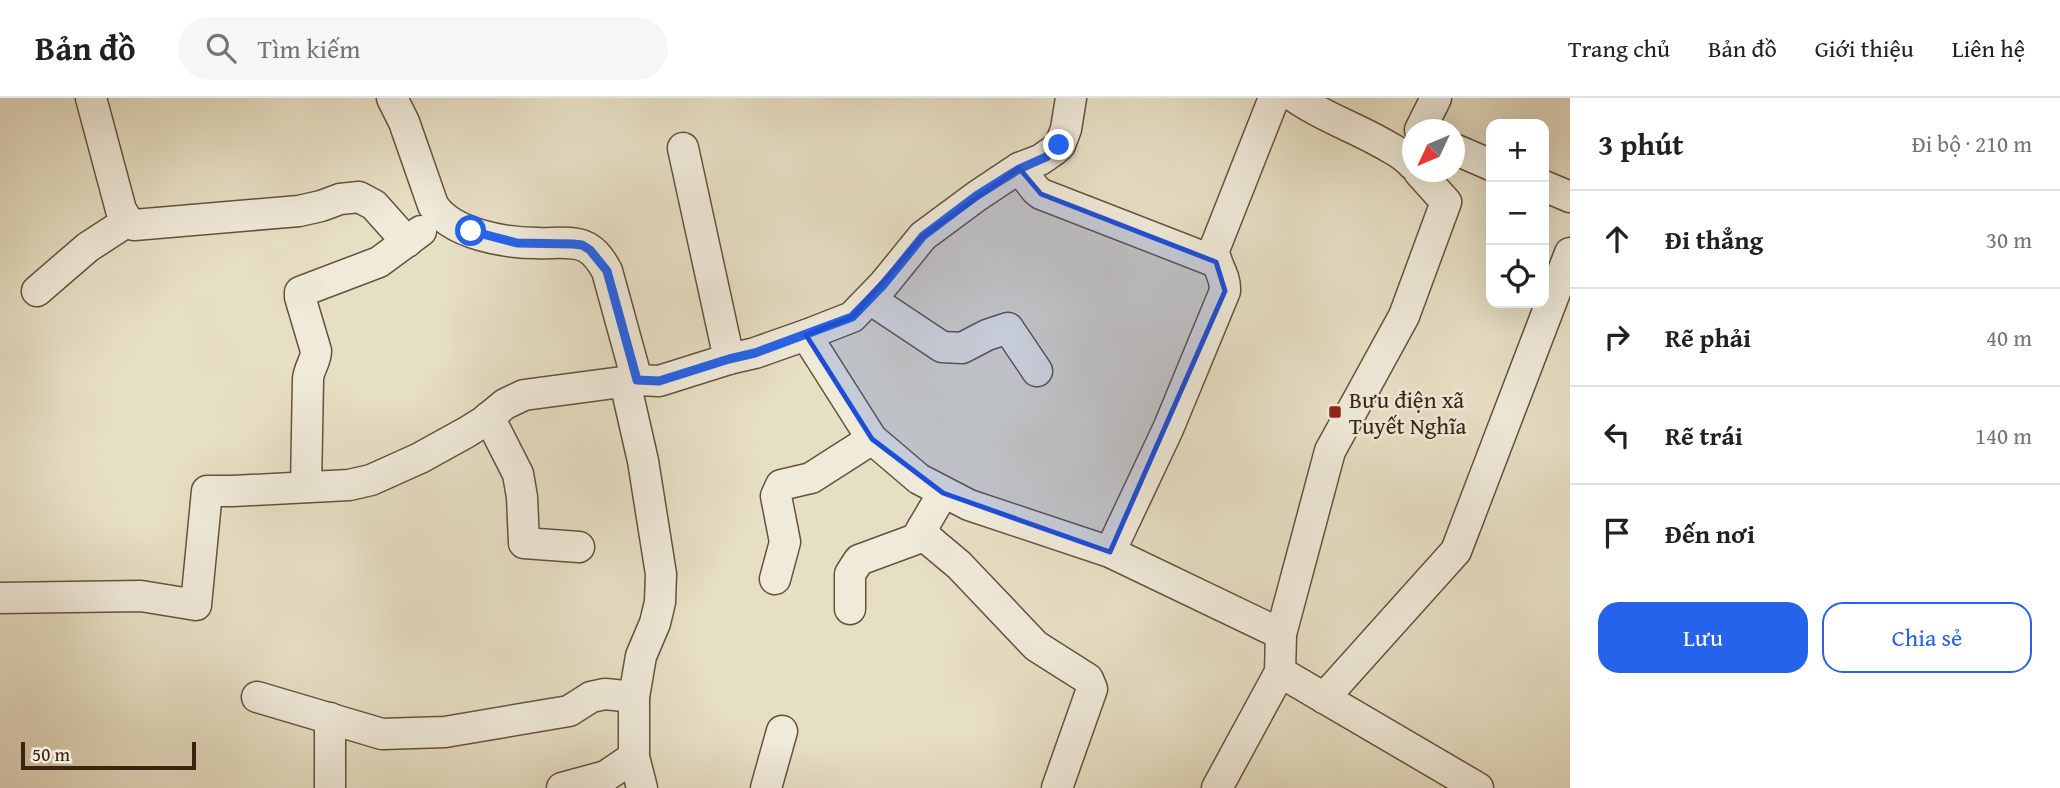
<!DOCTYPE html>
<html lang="vi">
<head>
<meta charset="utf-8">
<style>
  :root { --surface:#fff; --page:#f6f6f6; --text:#202124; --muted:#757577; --line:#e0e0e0; --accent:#2563eb }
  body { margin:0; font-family:"Gentium Book Plus",serif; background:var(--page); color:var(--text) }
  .controls { position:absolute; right:21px; top:21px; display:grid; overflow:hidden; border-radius:14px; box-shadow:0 7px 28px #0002 }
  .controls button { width:63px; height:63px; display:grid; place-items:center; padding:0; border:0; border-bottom:2px solid var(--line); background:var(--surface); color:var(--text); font:35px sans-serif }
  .compass { position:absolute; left:1402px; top:21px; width:63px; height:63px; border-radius:50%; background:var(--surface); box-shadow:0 7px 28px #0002; rotate:226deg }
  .scale { position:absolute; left:21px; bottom:18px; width:175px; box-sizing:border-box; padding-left:7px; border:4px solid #3c2211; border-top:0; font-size:19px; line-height:24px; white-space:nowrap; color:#3c2211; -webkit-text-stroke:5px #efead9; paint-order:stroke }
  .stop { position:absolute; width:21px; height:21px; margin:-16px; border:5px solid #2563eb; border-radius:50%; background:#fff }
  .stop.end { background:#2563eb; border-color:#fff; box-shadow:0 2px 7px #0008 }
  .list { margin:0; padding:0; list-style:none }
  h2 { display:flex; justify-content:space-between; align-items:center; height:91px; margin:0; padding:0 28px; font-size:30px }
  h2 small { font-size:23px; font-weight:400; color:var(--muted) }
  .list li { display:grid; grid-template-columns:46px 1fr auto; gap:21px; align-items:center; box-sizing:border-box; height:98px; padding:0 28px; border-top:2px solid var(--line) }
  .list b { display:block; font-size:26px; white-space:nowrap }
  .list em { font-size:23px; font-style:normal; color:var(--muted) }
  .actions { display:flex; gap:14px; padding:21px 28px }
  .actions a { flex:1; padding:16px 0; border:2px solid var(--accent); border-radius:21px; text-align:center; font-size:24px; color:var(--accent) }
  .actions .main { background:var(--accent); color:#fff }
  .icon { flex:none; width:38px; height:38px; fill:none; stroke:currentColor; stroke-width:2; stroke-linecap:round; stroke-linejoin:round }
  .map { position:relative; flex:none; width:1570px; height:690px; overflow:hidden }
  header { display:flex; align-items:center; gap:42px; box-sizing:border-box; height:98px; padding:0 35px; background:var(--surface); border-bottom:2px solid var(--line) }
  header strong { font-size:33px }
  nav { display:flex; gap:38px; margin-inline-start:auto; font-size:24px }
  .search { width:490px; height:63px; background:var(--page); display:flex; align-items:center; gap:18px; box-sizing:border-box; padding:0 24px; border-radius:38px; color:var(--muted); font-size:26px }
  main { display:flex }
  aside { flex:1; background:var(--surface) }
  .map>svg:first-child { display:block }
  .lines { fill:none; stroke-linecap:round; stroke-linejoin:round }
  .minor-casing { stroke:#67513e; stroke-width:33 }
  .minor { stroke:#efead9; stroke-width:30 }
  .route { stroke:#2563eb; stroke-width:9 }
  .marked { fill:#1d4ed8; fill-opacity:0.2; stroke:#1d4ed8; stroke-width:5; stroke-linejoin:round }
  .poi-dot { fill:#8f2418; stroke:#efead9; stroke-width:2.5 }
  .labels { text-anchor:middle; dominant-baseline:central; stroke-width:5; stroke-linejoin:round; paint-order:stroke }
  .poi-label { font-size:23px; fill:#3c2211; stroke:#efead9; text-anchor:start }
</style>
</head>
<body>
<header>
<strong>Bản đồ</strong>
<div class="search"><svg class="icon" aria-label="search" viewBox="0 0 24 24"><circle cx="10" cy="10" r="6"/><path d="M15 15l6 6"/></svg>Tìm kiếm</div>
<nav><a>Trang chủ</a><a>Bản đồ</a><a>Giới thiệu</a><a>Liên hệ</a></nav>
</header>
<main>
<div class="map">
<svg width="1570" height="690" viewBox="0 0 1570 690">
  <rect width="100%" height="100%" fill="#e7dfc4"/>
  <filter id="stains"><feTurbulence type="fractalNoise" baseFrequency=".00286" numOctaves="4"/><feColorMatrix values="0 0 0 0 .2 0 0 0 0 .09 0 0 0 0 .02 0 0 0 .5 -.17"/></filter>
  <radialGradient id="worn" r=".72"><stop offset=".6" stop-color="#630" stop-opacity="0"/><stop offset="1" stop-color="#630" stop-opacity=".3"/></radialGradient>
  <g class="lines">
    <defs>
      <g id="minor">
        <polyline points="91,0 121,112 128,123 134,127 299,113 321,108 340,101 359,99 374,107 407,144"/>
        <path d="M392,0l12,24 29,83c18,29 72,38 104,38 15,1 35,-3 49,4 10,5 16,15 21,24l30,109"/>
        <path d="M1296,0c26,18 57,29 84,44 12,7 24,12 32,22"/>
        <polyline points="1420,32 1436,0"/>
        <polyline points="683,50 729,261"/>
        <polyline points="1454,51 1491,67"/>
        <polyline points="1019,70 1036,92 1041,96 1216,164"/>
        <polyline points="1544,88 1570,99"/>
        <polyline points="37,193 88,149 128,123"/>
        <polyline points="870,201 942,249 962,250 987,237 1008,230 1037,273"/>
        <polyline points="806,237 852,219 884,186 923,138 977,98 1019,70 1040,62 1053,53 1060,47 1066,31 1071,0"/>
        <polyline points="625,284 643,363 661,476 660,504 655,525 641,558 634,599 634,659 642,690"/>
        <polyline points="489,319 518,376 522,399 524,445 579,449"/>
        <path d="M306,389l2,-108c1,-11 8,-18 8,-28l-16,-54v-5l79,-30 42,-31"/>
        <polyline points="943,395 923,429 928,441 959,467 1036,548 1088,581 1092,591 1057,690"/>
        <path d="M1110,454l58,-123 57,-138c1,-16 -10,-26 -11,-41l60,-152"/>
        <polyline points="775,481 785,444 776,398 781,387 811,380 872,341"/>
        <polyline points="0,500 141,498 196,507 207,393 233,393 349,387 371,382 420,360 467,334 483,324 505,306 524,297 637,282 659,283 729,261 755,255 806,237 872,341 919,381 969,407 1110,454 1281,536"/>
        <polyline points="850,511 850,476 859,462 916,441 923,429"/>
        <polyline points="1280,574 1478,690"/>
        <polyline points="257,599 382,636 445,634 569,613 591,599 605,596 634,599"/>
        <polyline points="1324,600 1456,453 1570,155"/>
        <polyline points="330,620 330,690"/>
        <polyline points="562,690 606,678 634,659"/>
        <polyline points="766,690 782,633"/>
        <polyline points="1217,690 1280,574 1281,536 1330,353 1404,218 1446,104 1419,74"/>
      </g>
    </defs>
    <use href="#minor" class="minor-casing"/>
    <use href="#minor" class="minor"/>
  </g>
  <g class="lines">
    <polyline class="route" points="471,133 517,145 573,146 582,147 590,152 607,173 637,282 659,283 729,261 755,255 852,219 884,186 923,138 976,98 1019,71 1046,59 1059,47"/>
  </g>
  <path class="marked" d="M1019,70l22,26 175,68 9,29 -115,261 -167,-59 -71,-54 -66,-104 46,-18 71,-81z"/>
  <rect class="poi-dot" x="1328" y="307" width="14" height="14" rx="3.5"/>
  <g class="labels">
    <g class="poi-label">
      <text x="1349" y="301">Bưu điện xã<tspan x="1349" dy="26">Tuyết Nghĩa</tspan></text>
    </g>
  </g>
  <rect width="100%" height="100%" filter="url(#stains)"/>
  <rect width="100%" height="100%" fill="url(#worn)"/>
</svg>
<div class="controls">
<button>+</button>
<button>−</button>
<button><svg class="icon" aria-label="locate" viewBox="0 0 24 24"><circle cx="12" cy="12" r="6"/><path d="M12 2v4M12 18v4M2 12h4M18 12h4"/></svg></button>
</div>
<svg class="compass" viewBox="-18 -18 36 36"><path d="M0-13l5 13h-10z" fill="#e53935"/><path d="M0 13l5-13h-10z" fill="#757577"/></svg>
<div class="scale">50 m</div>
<div class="stop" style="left:471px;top:133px"></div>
<div class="stop end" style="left:1059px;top:47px"></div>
</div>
<aside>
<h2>3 phút<small>Đi bộ · 210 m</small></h2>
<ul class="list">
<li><svg class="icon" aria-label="ahead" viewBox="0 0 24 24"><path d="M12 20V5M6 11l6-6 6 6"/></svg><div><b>Đi thẳng</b></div><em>30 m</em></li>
<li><svg class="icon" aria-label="right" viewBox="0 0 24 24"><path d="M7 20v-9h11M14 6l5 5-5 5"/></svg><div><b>Rẽ phải</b></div><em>40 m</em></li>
<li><svg class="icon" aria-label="left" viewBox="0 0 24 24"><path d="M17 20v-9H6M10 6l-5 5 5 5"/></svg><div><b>Rẽ trái</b></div><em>140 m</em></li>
<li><svg class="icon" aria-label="arrive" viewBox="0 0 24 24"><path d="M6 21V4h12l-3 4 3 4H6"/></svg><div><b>Đến nơi</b></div></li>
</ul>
<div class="actions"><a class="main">Lưu</a><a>Chia sẻ</a></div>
</aside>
</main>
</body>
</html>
